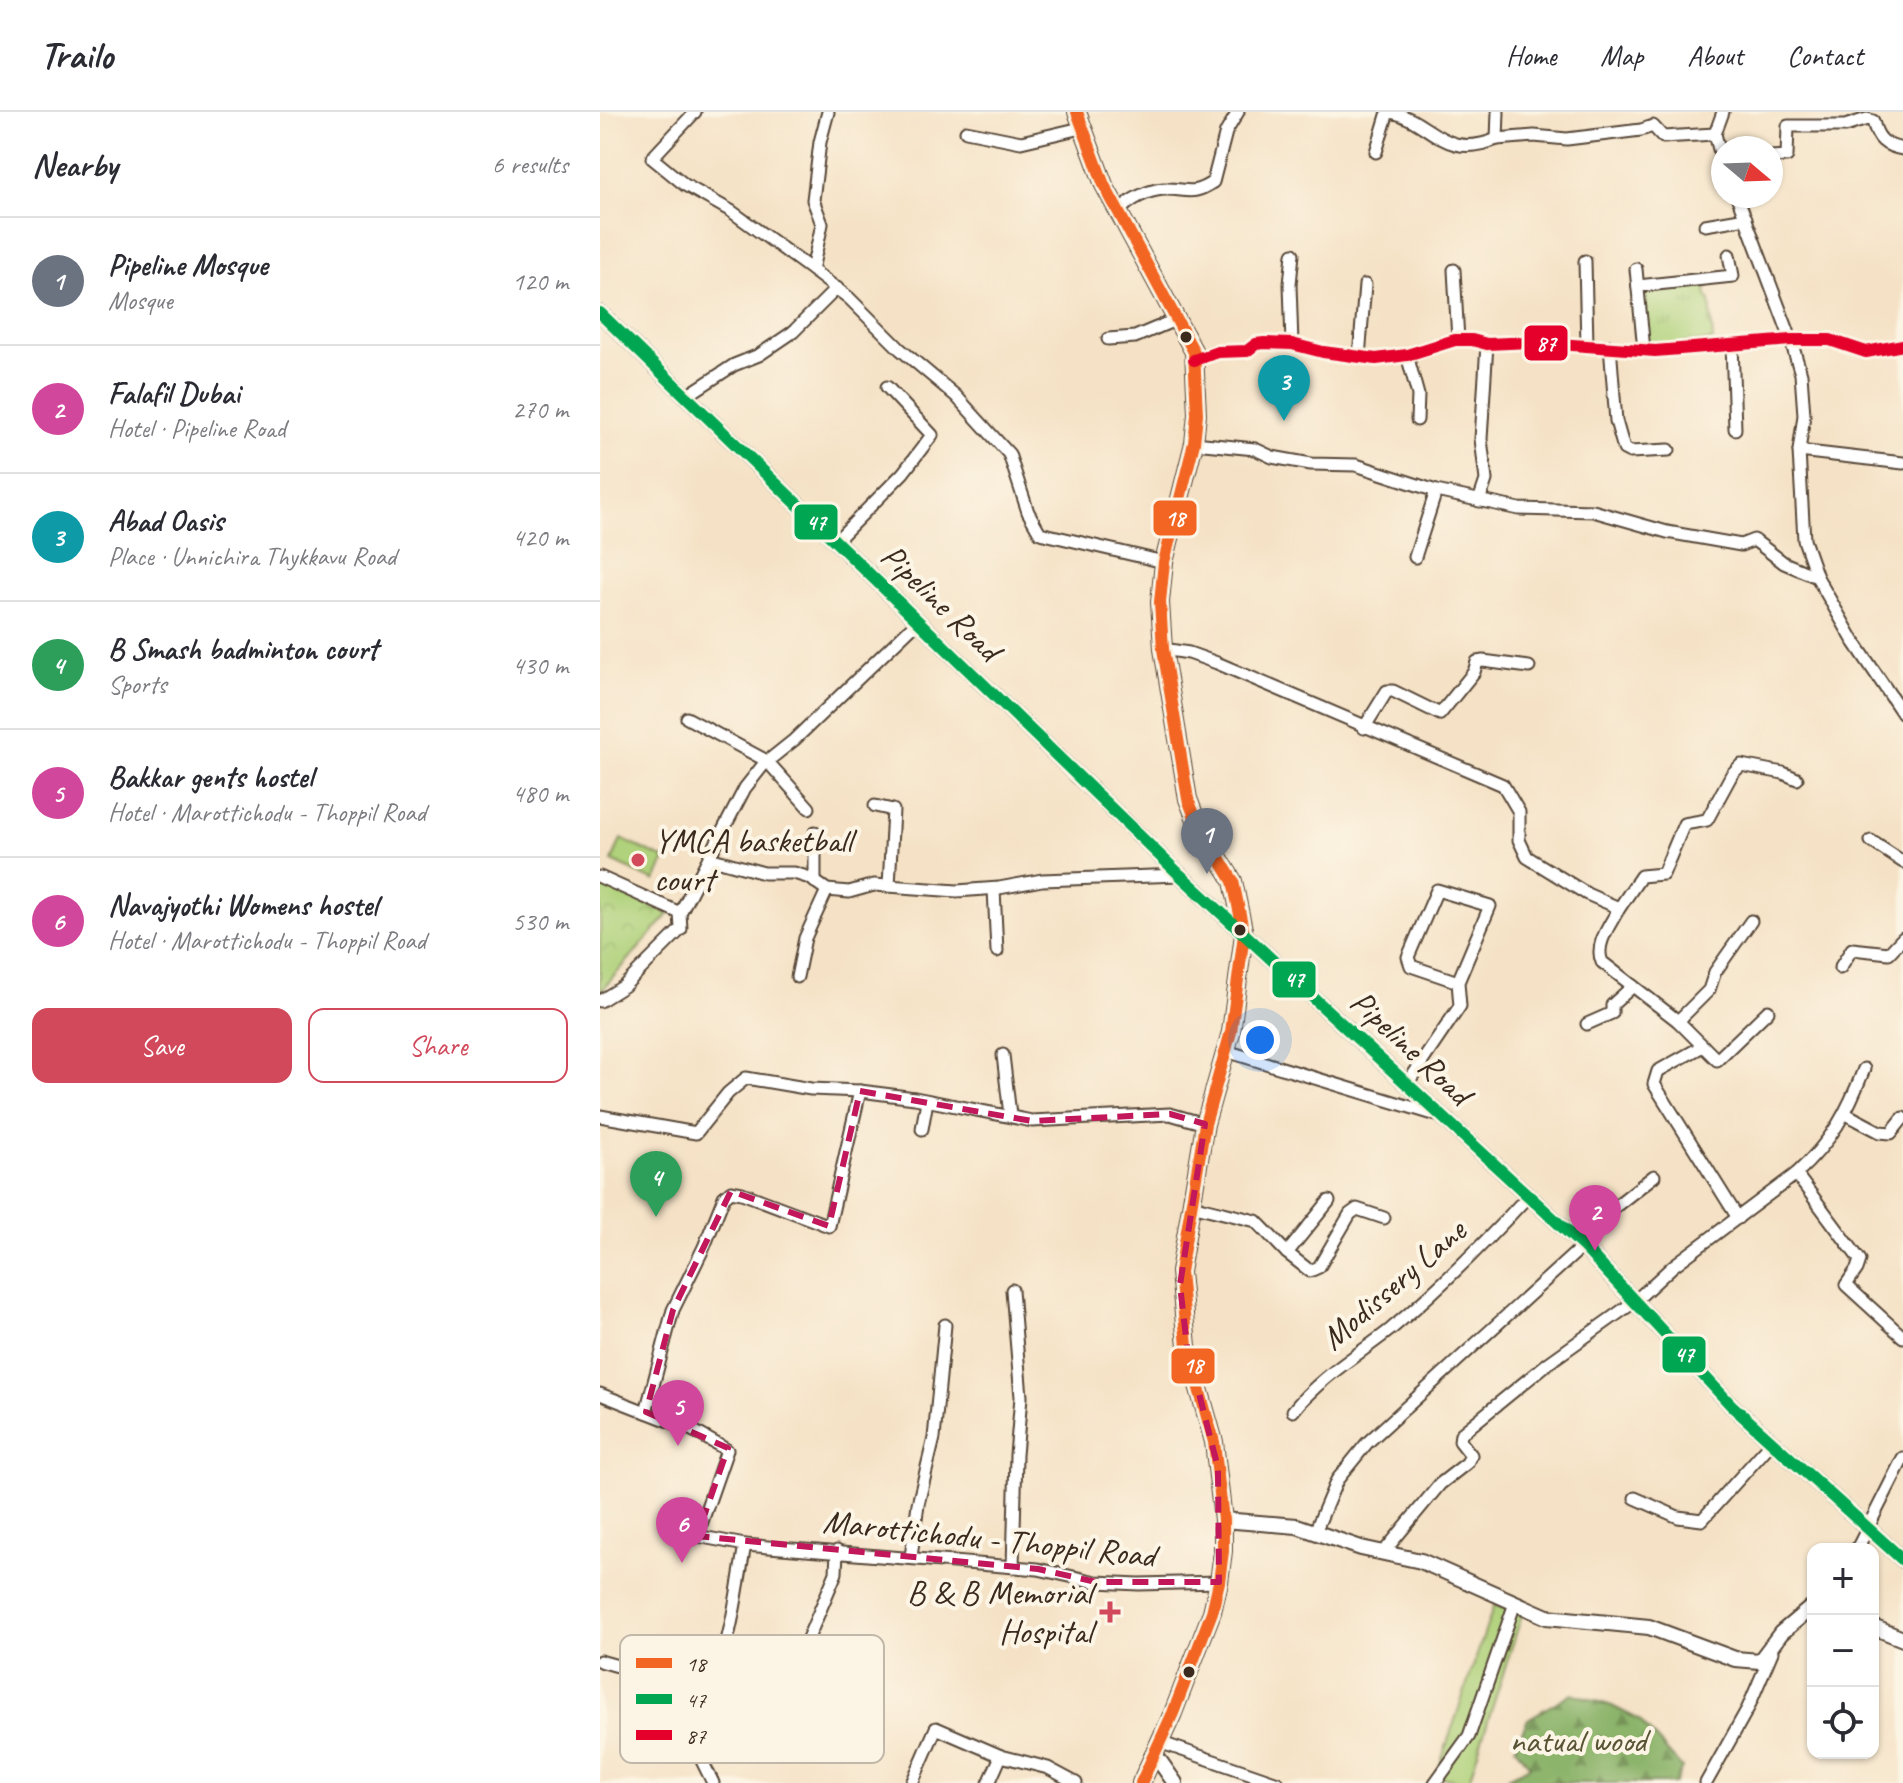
<!DOCTYPE html>
<html lang="en">
<head>
<meta charset="utf-8">
<style>
  :root { --surface:#fff; --page:#f2f2f3; --text:#2b2b33; --muted:#7c7c81; --line:#e1e1e2; --accent:#d1495b }
  body { margin:0; font-family:Caveat,sans-serif; background:var(--page); color:var(--text) }
  .controls { position:absolute; right:24px; bottom:24px; display:grid; overflow:hidden; border-radius:16px; box-shadow:0 2px 6px #0004 }
  .controls button { width:72px; height:72px; display:grid; place-items:center; padding:0; border:0; border-bottom:2px solid var(--line); background:var(--surface); color:var(--text); font:40px sans-serif }
  .compass { position:absolute; left:1111px; top:24px; width:72px; height:72px; border-radius:50%; background:var(--surface); box-shadow:0 2px 6px #0004; rotate:109deg }
  .you { position:absolute; left:660px; top:928px; width:28px; height:28px; margin:-20px; border:6px solid #fff; border-radius:50%; background:#1a73e8; box-shadow:0 0 0 12px #1a73e833 }
  .badge { display:grid; place-items:center; width:52px; height:52px; border-radius:50%; background:var(--accent); color:#fff; font-size:26px; font-weight:700 }
  .pin { position:absolute; translate:-50% -66px; filter:drop-shadow(0 2px 4px #0008) }
  .pin::after { content:''; position:absolute; top:42px; width:28px; height:24px; background:inherit; clip-path:polygon(0 0,100% 0,50% 100%) }
  .list { margin:0; padding:0; list-style:none }
  h2 { display:flex; justify-content:space-between; align-items:center; height:104px; margin:0; padding:0 32px; font-size:34px }
  h2 small { font-size:26px; font-weight:400; color:var(--muted) }
  .list li { display:grid; grid-template-columns:52px 1fr auto; gap:24px; align-items:center; box-sizing:border-box; height:128px; padding:0 32px; border-top:2px solid var(--line) }
  .list b { display:block; font-size:30px; white-space:nowrap }
  .list p { margin:0; font-size:26px; white-space:nowrap; color:var(--muted) }
  .list em { font-size:26px; font-style:normal; color:var(--muted) }
  .actions { display:flex; gap:16px; padding:24px 32px }
  .actions a { flex:1; padding:18px 0; border:2px solid var(--accent); border-radius:16px; text-align:center; font-size:28px; color:var(--accent) }
  .actions .main { background:var(--accent); color:#fff }
  .icon { flex:none; width:44px; height:44px; fill:none; stroke:currentColor; stroke-width:2; stroke-linecap:round; stroke-linejoin:round }
  .map { position:relative; flex:none; width:1303px; height:1671px; overflow:hidden }
  header { display:flex; align-items:center; gap:48px; box-sizing:border-box; height:112px; padding:0 40px; background:var(--surface); border-bottom:2px solid var(--line) }
  header strong { font-size:38px }
  nav { display:flex; gap:44px; margin-inline-start:auto; font-size:28px }
  main { display:flex }
  aside { flex:1; background:var(--surface) }
  .map>svg:first-child { display:block }
  .grass { fill:url(#grass-tufts); stroke:#767e4c; stroke-width:2 }
  .forest { fill:url(#forest-firs); stroke:#646f44; stroke-width:2 }
  .park { fill:url(#park-crowns); stroke:#767e4c; stroke-width:2 }
  .pitch { fill:#b0d27b; stroke:#767e4c; stroke-width:2 }
  .lines { fill:none; stroke-linecap:round; stroke-linejoin:round }
  .minor-casing { stroke:#574637; stroke-width:15 }
  .tertiary-casing { stroke:#574637; stroke-width:18 }
  .secondary-casing { stroke:#574637; stroke-width:20 }
  .minor { stroke:#fff; stroke-width:11 }
  .tertiary { stroke:#fff; stroke-width:14 }
  .secondary { stroke:#fbe6c4; stroke-width:16 }
  .bus-1-casing { stroke:#fcf5e5; stroke-width:18 }
  .bus-2-casing { stroke:#fcf5e5; stroke-width:18 }
  .bus-3-casing { stroke:#fcf5e5; stroke-width:18 }
  .bus-1 { stroke:#f26522; stroke-width:12 }
  .bus-2 { stroke:#00a651; stroke-width:12 }
  .bus-3 { stroke:#e4002b; stroke-width:12 }
  .marked { fill:none; stroke:#c2185b; stroke-width:6; stroke-dasharray:16 10; stroke-linejoin:round }
  .bus-dot { fill:#3b2a1e; stroke:#fcf5e5; stroke-width:3 }
  .poi-dot { fill:#d1495b; stroke:#fcf5e5; stroke-width:3 }
  .labels { text-anchor:middle; dominant-baseline:central; stroke-width:8; stroke-linejoin:round; paint-order:stroke }
  .street-label { font-size:34px; fill:#3b2a1e; stroke:#fcf5e5 }
  .poi-label { font-size:34px; fill:#3b2a1e; stroke:#fcf5e5; text-anchor:start }
  .park-label { font-size:34px; fill:#585435; stroke:#fcf5e5 }
  .key { fill:#fcf5e5; stroke:#c2b8a9; stroke-width:2 }
  .key-label { font-size:22px; fill:#3b2a1e }
  .line-badge { stroke:#fcf5e5; stroke-width:3 }
  .badge-label { font-size:22px; text-anchor:middle; font-weight:bold; fill:#fff }
</style>
</head>
<body>
<header>
<strong>Trailo</strong>
<nav><a>Home</a><a>Map</a><a>About</a><a>Contact</a></nav>
</header>
<main>
<aside>
<h2>Nearby<small>6 results</small></h2>
<ul class="list">
<li><span class="badge" style="background:#6b7280">1</span><div><b>Pipeline Mosque</b><p>Mosque</p></div><em>120 m</em></li>
<li><span class="badge" style="background:#d1479c">2</span><div><b>Falafil Dubai</b><p>Hotel · Pipeline Road</p></div><em>270 m</em></li>
<li><span class="badge" style="background:#0f9aa8">3</span><div><b>Abad Oasis</b><p>Place · Unnichira Thykkavu Road</p></div><em>420 m</em></li>
<li><span class="badge" style="background:#2e9e5b">4</span><div><b>B Smash badminton court</b><p>Sports</p></div><em>430 m</em></li>
<li><span class="badge" style="background:#d1479c">5</span><div><b>Bakkar gents hostel</b><p>Hotel · Marottichodu - Thoppil Road</p></div><em>480 m</em></li>
<li><span class="badge" style="background:#d1479c">6</span><div><b>Navajyothi Womens hostel</b><p>Hotel · Marottichodu - Thoppil Road</p></div><em>530 m</em></li>
</ul>
<div class="actions"><a class="main">Save</a><a>Share</a></div>
</aside>
<div class="map">
<svg width="1303" height="1671" viewBox="0 0 1303 1671">
  <defs>
    <pattern id="grass-tufts" width="24" height="20" patternUnits="userSpaceOnUse" patternTransform="scale(2)"><rect width="24" height="20" fill="#b0d27b"/><path d="M3 7l-1-3M5 7V3M7 7l1-3M15 17l-1-3M17 17v-4M19 17l1-3" fill="none" stroke="#98b46a"/></pattern>
    <pattern id="forest-firs" width="22" height="20" patternUnits="userSpaceOnUse" patternTransform="scale(2)"><rect width="22" height="20" fill="#8cb46b"/><path d="M5 1l3.5 6h-7zM16 11l3.5 6h-7z" fill="#749357"/></pattern>
    <pattern id="park-crowns" width="20" height="18" patternUnits="userSpaceOnUse" patternTransform="scale(2)"><rect width="20" height="18" fill="#b0d27b"/><path d="M2 6a3 3 0 1 1 6 0M12 15a3 3 0 1 1 6 0" fill="none" stroke="#98b46a"/></pattern>
  </defs>
  <rect width="100%" height="100%" fill="#fcf5e5"/>
  <filter id="ink" filterUnits="userSpaceOnUse"><feTurbulence type="fractalNoise" baseFrequency=".0125" numOctaves="2"/><feDisplacementMap in="SourceGraphic" scale="16" xChannelSelector="R" yChannelSelector="G"/><feConvolveMatrix kernelMatrix="1 2 1 2 8 2 1 2 1" color-interpolation-filters="sRGB"/></filter>
  <filter id="wash" filterUnits="userSpaceOnUse"><feTurbulence type="fractalNoise" baseFrequency=".006" numOctaves="4" result="noise"/><feDisplacementMap in="SourceGraphic" scale="32" xChannelSelector="R" yChannelSelector="G"/><feGaussianBlur stdDeviation="1.8" result="paint"/><feColorMatrix in="noise" values="0 0 0 0 0 0 0 0 0 0 0 0 0 0 0 0 0 1.4 0 .05"/><feComposite in="paint" operator="in"/></filter>
  <g filter="url(#wash)">
    <rect width="100%" height="100%" fill="#f5e2c6"/>
    <polygon class="grass" points="1106,171 1107,184 1110,188 1113,229 1046,236 1041,176"/>
    <polygon class="forest" points="972,1581 1012,1594 1038,1607 1082,1656 1075,1671 914,1671 908,1665 930,1654 915,1635 928,1607"/>
    <polygon class="park" points="0,771 69,802 0,880"/>
    <g class="pitch">
      <polygon points="21,727 65,747 55,769 12,749"/>
      <polygon points="894,1493 922,1503 868,1671 836,1664"/>
    </g>
  </g>
  <g filter="url(#ink)">
    <g class="lines">
      <defs>
        <g id="minor">
          <polyline points="95,0 52,46 85,73 131,99 212,158"/>
          <polyline points="228,0 220,30 213,88 222,112 212,158 249,186 300,237 356,284 409,342 428,400 440,421 564,450"/>
          <path d="M791,0c41,9 52,49 106,27"/>
          <polyline points="898,0 897,27 934,24 967,27 1041,18 1053,14 1063,25 1115,22"/>
          <polyline points="1123,0 1115,22 1123,52"/>
          <polyline points="366,19 421,30 481,16"/>
          <polyline points="776,40 788,0"/>
          <path d="M1171,45l16,-1 1,-30h57l22,-7 6,2c4,18 12,25 30,28"/>
          <polyline points="1137,84 1188,219 1201,262 1204,303 1199,339 1204,428 1217,465"/>
          <path d="M518,100c11,-12 29,-22 46,-23 22,-1 27,8 49,-7l13,-50 12,-20"/>
          <polyline points="1105,113 1146,106"/>
          <polyline points="985,149 987,233"/>
          <polyline points="1036,157 1044,238"/>
          <polyline points="854,158 858,228"/>
          <polyline points="1038,174 1133,164 1129,143"/>
          <polyline points="508,227 535,225 575,208"/>
          <polyline points="692,232 690,172 693,142"/>
          <polyline points="1132,232 1135,317"/>
          <polyline points="1010,234 1016,309 1024,337 1030,340 1069,338"/>
          <polyline points="807,243 818,283 817,308"/>
          <polyline points="759,245 765,173"/>
          <polyline points="594,248 618,240 647,239 656,232 664,231 692,232 723,240 776,247 807,243 855,228 872,228 887,232 931,230 1055,239 1191,228 1230,228 1266,240 1303,233"/>
          <polyline points="85,285 134,253 159,243 193,220 237,176"/>
          <polyline points="594,331 655,337 672,345 711,352 756,353 836,379 919,397 993,399 1067,420 1141,433 1154,428 1184,451 1217,465 1253,528 1303,602"/>
          <polyline points="1199,339 1303,351"/>
          <polyline points="879,389 886,368 881,327 887,232"/>
          <polyline points="235,430 303,361 332,323 287,275"/>
          <polyline points="815,445 836,379"/>
          <path d="M563,537l26,4 28,10 286,122 16,27v28l8,17 60,37 32,14c-8,16 -25,36 -17,54l76,59"/>
          <polyline points="87,606 167,649 209,696"/>
          <polyline points="764,616 787,579 793,579 840,602 874,560 877,550 883,549 929,555"/>
          <polyline points="275,694 293,698 289,774"/>
          <polyline points="215,720 215,770"/>
          <polyline points="1271,729 1303,750"/>
          <polyline points="109,746 164,761 194,761 210,766 227,778 249,780 274,773 357,779 399,776 442,768 580,763"/>
          <polyline points="0,765 80,801"/>
          <polyline points="394,777 397,839"/>
          <polyline points="1018,798 1041,764 1063,762 1084,712 1107,708 1132,662 1141,653 1183,661 1197,667"/>
          <polyline points="1240,856 1252,837 1289,841 1303,826"/>
          <polyline points="197,865 205,826 227,778"/>
          <polyline points="0,889 24,874 81,817 80,801 145,676 164,652 194,628 318,509"/>
          <polyline points="987,912 1012,901 1012,893 1033,874"/>
          <polyline points="1103,934 1117,948 1168,899"/>
          <polyline points="626,939 840,1004"/>
          <polyline points="403,943 410,1003"/>
          <polyline points="807,972 860,894 858,870 890,794 837,778 808,845 811,854 858,870"/>
          <polyline points="1246,1002 1280,1020 1291,1021 1303,1006"/>
          <polyline points="0,1004 96,1021 128,981 146,966 211,977 260,979 315,986 432,1009 570,1002 605,1012"/>
          <polyline points="322,1017 327,989"/>
          <polyline points="1196,1062 1260,1148 1257,1157 1246,1173 1303,1225"/>
          <polyline points="591,1093 656,1109 687,1141 729,1089"/>
          <polyline points="1138,1106 1054,972 1058,959 1103,934 1078,909 1109,878 1115,860 1151,809"/>
          <polyline points="974,1127 1054,1064"/>
          <polyline points="687,1141 710,1159 719,1155 750,1102 757,1097 784,1106"/>
          <polyline points="412,1178 421,1285 416,1343 413,1455"/>
          <polyline points="0,1282 92,1318 127,1338 97,1424 145,1433 438,1457 496,1470 539,1472 619,1470"/>
          <path d="M693,1299c27,-34 64,-55 98,-82 49,-41 93,-85 136,-132"/>
          <polyline points="46,1300 73,1198 104,1135 124,1085 131,1079 142,1081 229,1114 260,979"/>
          <polyline points="1035,1386 1078,1405 1102,1408 1173,1329"/>
          <polyline points="715,1420 737,1368 767,1331 983,1134"/>
          <polyline points="1257,1437 1303,1346"/>
          <path d="M783,1441l57,-69 27,-21 4,-8 -11,-14 1,-7 86,-70 87,-62 39,-36 123,-92c36,-33 51,-61 68,-105"/>
          <polyline points="311,1445 318,1392 334,1326 345,1213"/>
          <polyline points="203,1538 236,1461 237,1439"/>
          <polyline points="0,1549 103,1578"/>
          <polyline points="559,1630 678,1671"/>
          <path d="M113,1671c-8,-17 -21,-38 -22,-57 -1,-21 15,-39 25,-56 15,-25 23,-94 29,-125"/>
          <polyline points="312,1671 336,1616 401,1644"/>
          <polyline points="389,1671 401,1644 448,1656 476,1671"/>
          <polyline points="835,1671 869,1624 915,1491"/>
          <polyline points="1106,1671 1148,1596 1172,1540"/>
        </g>
        <g id="tertiary">
          <polyline points="0,201 580,763 983,1134 1132,1294 1303,1448"/>
          <polyline points="623,1408 697,1414 761,1436 821,1449 947,1505 1049,1515 1135,1547 1160,1549 1181,1521 1213,1494"/>
          <polyline points="1273,1515 1303,1527"/>
          <polyline points="554,1641 575,1671"/>
        </g>
        <polyline id="secondary" points="477,0 504,73 594,240 597,302 594,331 564,450 560,490 563,537 588,687 597,710 633,769 644,822 631,920 605,1012 580,1160 587,1234 614,1330 623,1408 623,1439 619,1470 612,1500 573,1601 541,1671"/>
      </defs>
      <use href="#minor" class="minor-casing"/>
      <use href="#tertiary" class="tertiary-casing"/>
      <use href="#secondary" class="secondary-casing"/>
      <use href="#minor" class="minor"/>
      <use href="#tertiary" class="tertiary"/>
      <use href="#secondary" class="secondary"/>
      <defs>
        <polyline id="bus-1" points="477,0 504,73 594,240 597,302 594,331 564,450 560,490 563,537 588,687 597,710 633,769 644,822 631,920 605,1012 580,1160 587,1234 614,1330 623,1408 623,1439 619,1470 612,1500 573,1601 541,1671"/>
        <polyline id="bus-2" points="0,201 580,763 983,1134 1132,1294 1303,1448"/>
        <polyline id="bus-3" points="594,248 618,240 647,239 656,232 664,231 692,232 723,240 776,247 807,243 855,228 872,228 887,232 931,230 1055,239 1191,228 1230,228 1266,240 1303,233"/>
      </defs>
      <use href="#bus-1" class="bus-1-casing"/>
      <use href="#bus-2" class="bus-2-casing"/>
      <use href="#bus-3" class="bus-3-casing"/>
      <use href="#bus-1" class="bus-1"/>
      <use href="#bus-2" class="bus-2"/>
      <use href="#bus-3" class="bus-3"/>
    </g>
  </g>
  <path class="marked" d="M260,979l172,30 138,-7 35,10 -25,161 7,61 31,122 1,114h-123l-58,-13 -341,-33 31,-88 -82,-36 27,-102 58,-119 98,35z"/>
  <g class="bus-dot">
    <circle cx="586" cy="225" r="7"/>
    <circle cx="640" cy="818" r="7"/>
    <circle cx="589" cy="1560" r="7"/>
  </g>
  <g class="poi-dot">
    <circle cx="38" cy="748" r="8"/>
    <path d="M506 1488h8v8h8v8h-8v8h-8v-8h-8v-8h8z"/>
  </g>
  <g class="labels">
    <g class="street-label">
      <text transform="translate(341 490) rotate(44)">Pipeline Road</text>
      <text transform="translate(811 935) rotate(43)">Pipeline Road</text>
      <text transform="translate(793 1172) rotate(-41)">Modissery Lane</text>
      <text transform="translate(389 1426) rotate(6)">Marottichodu - Thoppil Road</text>
    </g>
    <g class="poi-label">
      <text x="54" y="728">YMCA basketball<tspan x="54" dy="39">court</tspan></text>
      <text x="492" y="1480" text-anchor="end">B &amp; B Memorial<tspan x="492" dy="39">Hospital</tspan></text>
    </g>
    <g class="park-label">
      <text x="978" y="1628">natual wood</text>
    </g>
  </g>
  <rect x="20" y="1523" width="264" height="128" rx="12" class="key"/>
  <rect x="36" y="1546" width="36" height="10" fill="#f26522"/>
  <rect x="36" y="1582" width="36" height="10" fill="#00a651"/>
  <rect x="36" y="1618" width="36" height="10" fill="#e4002b"/>
  <g class="key-label">
    <text x="86" y="1559">18</text>
    <text x="86" y="1595">47</text>
    <text x="86" y="1631">87</text>
  </g>
  <g class="line-badge">
    <rect x="923" y="212" width="46" height="38" rx="8" fill="#e4002b"/>
    <rect x="552" y="387" width="46" height="38" rx="8" fill="#f26522"/>
    <rect x="193" y="391" width="46" height="38" rx="8" fill="#00a651"/>
    <rect x="671" y="848" width="46" height="39" rx="8" fill="#00a651"/>
    <rect x="1061" y="1223" width="46" height="39" rx="8" fill="#00a651"/>
    <rect x="570" y="1235" width="46" height="38" rx="8" fill="#f26522"/>
  </g>
  <g class="badge-label">
    <text x="946" y="239">87</text>
    <text x="575" y="414">18</text>
    <text x="216" y="418">47</text>
    <text x="694" y="875">47</text>
    <text x="1084" y="1250">47</text>
    <text x="593" y="1261">18</text>
  </g>
</svg>
<div class="controls">
<button>+</button>
<button>−</button>
<button><svg class="icon" aria-label="locate" viewBox="0 0 24 24"><circle cx="12" cy="12" r="6"/><path d="M12 2v4M12 18v4M2 12h4M18 12h4"/></svg></button>
</div>
<svg class="compass" viewBox="-18 -18 36 36"><path d="M0-13l5 13h-10z" fill="#e53935"/><path d="M0 13l5-13h-10z" fill="#7c7c81"/></svg>
<div class="you"></div>
<div class="pin badge" style="left:607px;top:762px;background:#6b7280">1</div>
<div class="pin badge" style="left:995px;top:1139px;background:#d1479c">2</div>
<div class="pin badge" style="left:684px;top:309px;background:#0f9aa8">3</div>
<div class="pin badge" style="left:56px;top:1105px;background:#2e9e5b">4</div>
<div class="pin badge" style="left:78px;top:1334px;background:#d1479c">5</div>
<div class="pin badge" style="left:82px;top:1451px;background:#d1479c">6</div>
</div>
</main>
</body>
</html>
